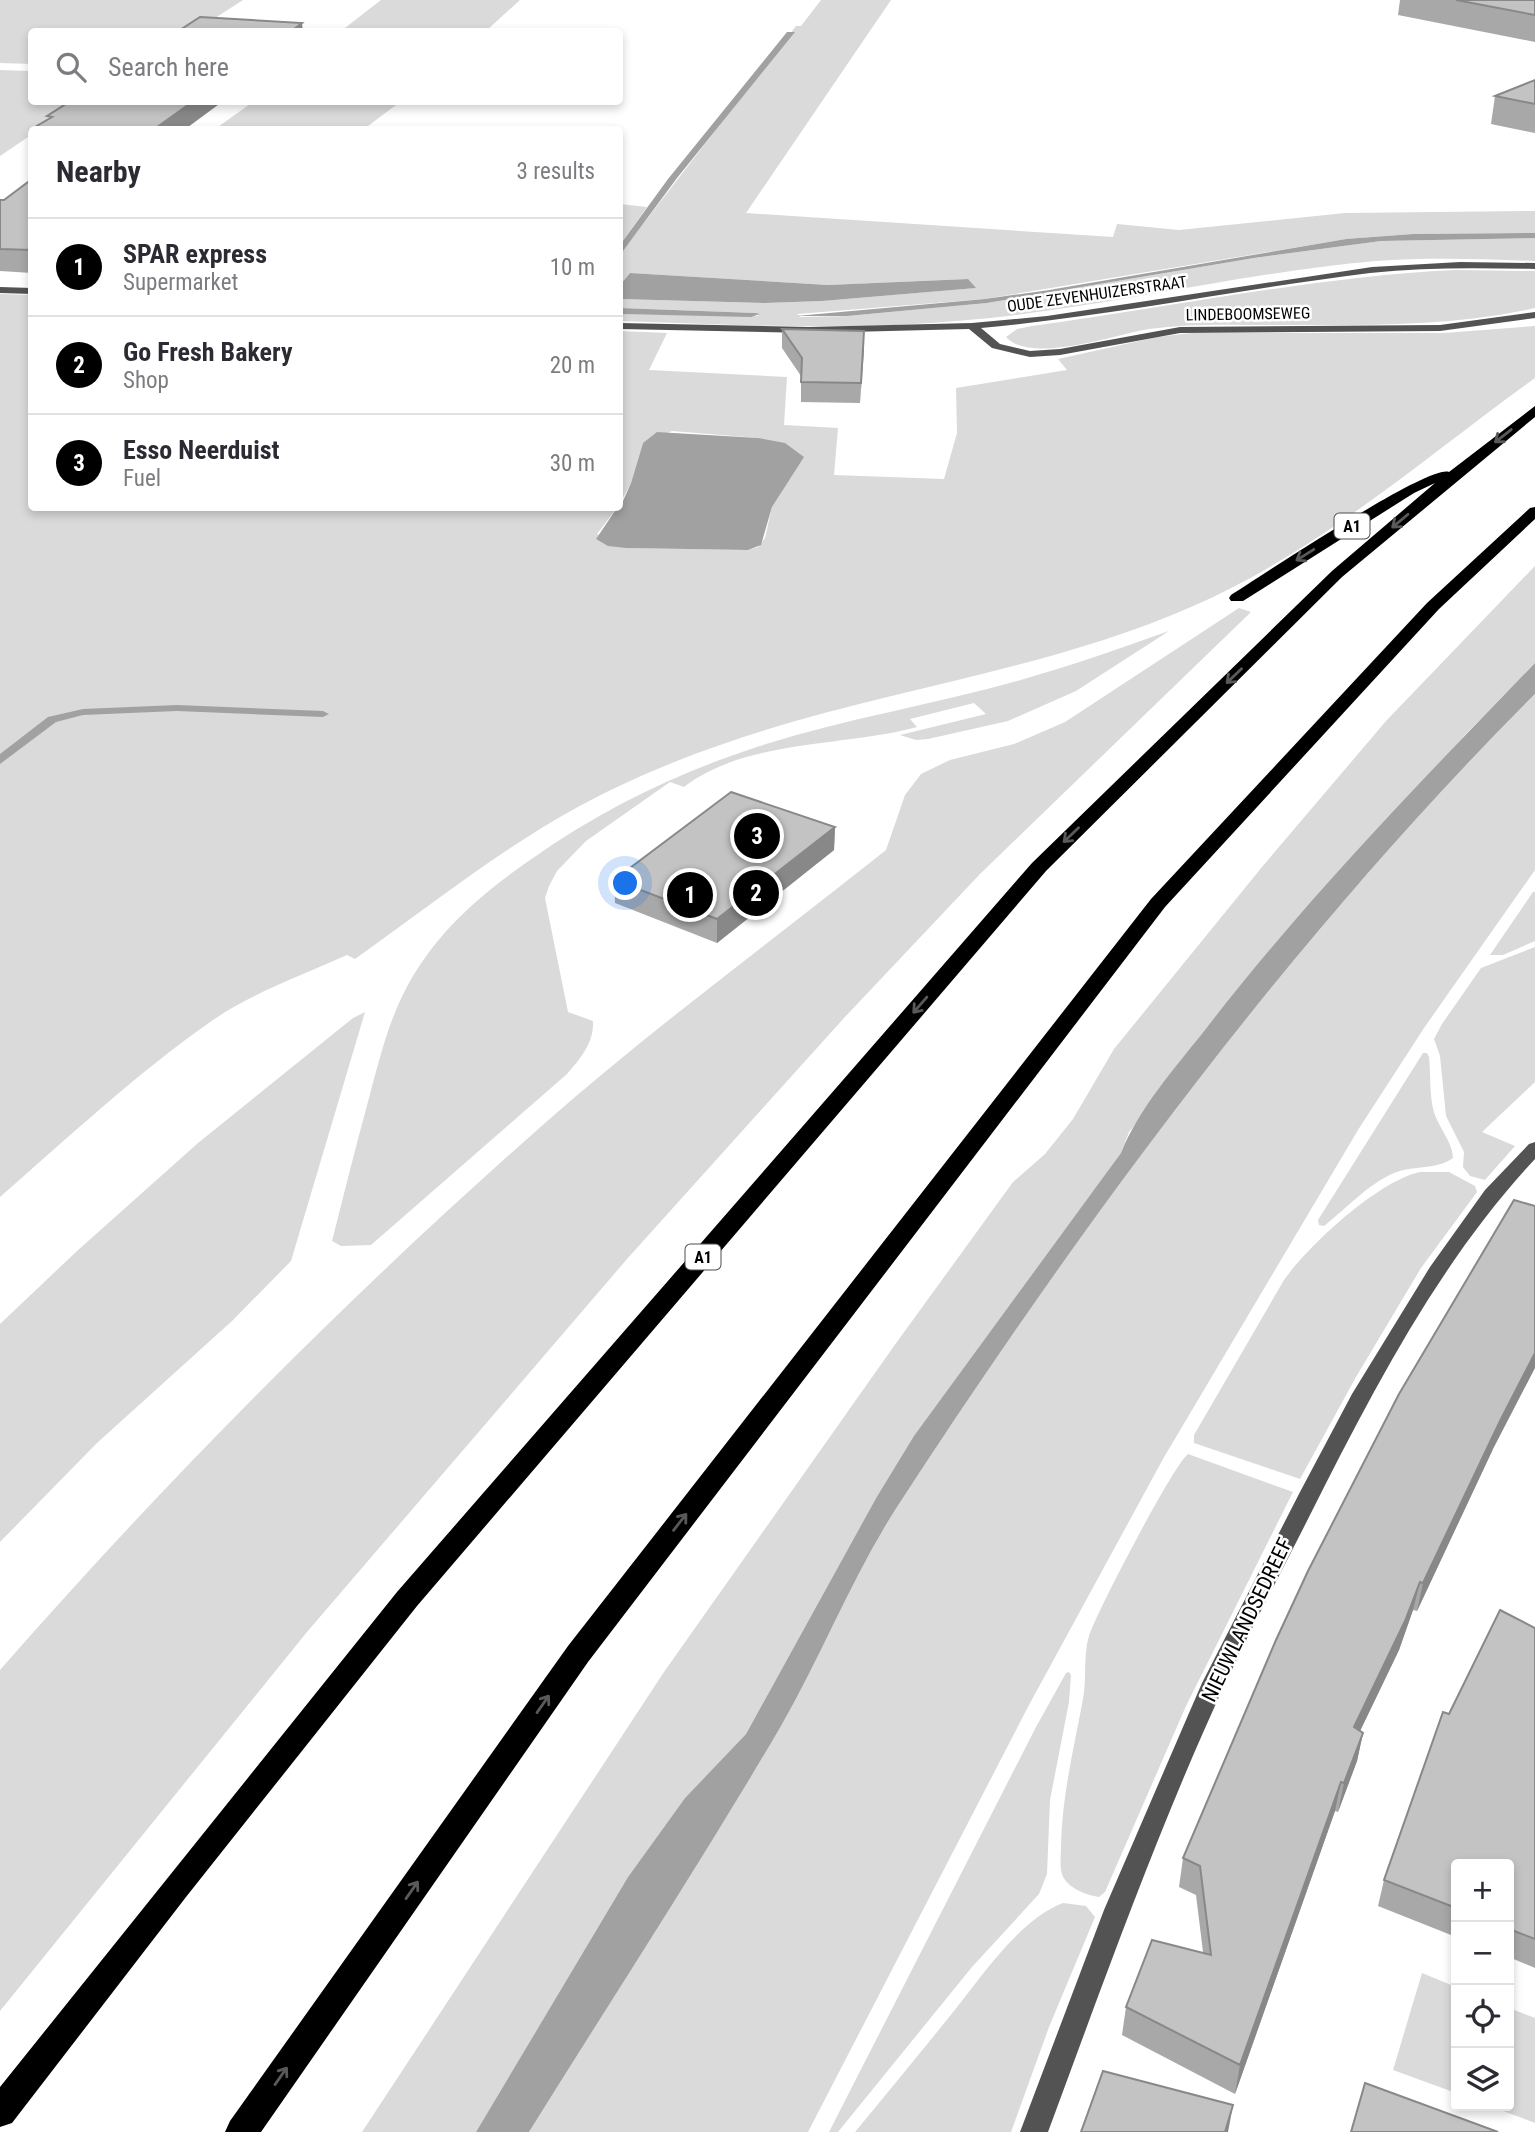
<!DOCTYPE html>
<html lang="en">
<head>
<meta charset="utf-8">
<style>
  :root { --surface:#fff; --page:#f7f7f7; --text:#2b2b33; --muted:#7c7c81; --line:#e1e1e2; --accent:#000 }
  body { margin:0; font-family:"Roboto Condensed",sans-serif; background:var(--page); color:var(--text) }
  .controls { position:absolute; right:21px; bottom:21px; display:grid; overflow:hidden; border-radius:7px; box-shadow:0 4px 10px #0003 }
  .controls button { width:63px; height:63px; display:grid; place-items:center; padding:0; border:0; border-bottom:2px solid var(--line); background:var(--surface); color:var(--text); font:35px sans-serif }
  .you { position:absolute; left:626px; top:884px; width:24px; height:24px; margin:-18px; border:5px solid #fff; border-radius:50%; background:#1a73e8; box-shadow:0 0 0 10px #1a73e833 }
  .badge { display:grid; place-items:center; width:46px; height:46px; border-radius:50%; background:var(--accent); color:#fff; font-size:23px; font-weight:700 }
  .pin { position:absolute; translate:-50% -50%; border:4px solid #fff; box-shadow:0 2px 7px #0006 }
  .list { margin:0; padding:0; list-style:none }
  h2 { display:flex; justify-content:space-between; align-items:center; height:91px; margin:0; padding:0 28px; font-size:30px }
  h2 small { font-size:23px; font-weight:400; color:var(--muted) }
  .list li { display:grid; grid-template-columns:46px 1fr auto; gap:21px; align-items:center; box-sizing:border-box; height:98px; padding:0 28px; border-top:2px solid var(--line) }
  .list b { display:block; font-size:26px; white-space:nowrap }
  .list p { margin:0; font-size:23px; white-space:nowrap; color:var(--muted) }
  .list em { font-size:23px; font-style:normal; color:var(--muted) }
  .icon { flex:none; width:38px; height:38px; fill:none; stroke:currentColor; stroke-width:2; stroke-linecap:round; stroke-linejoin:round }
  .map { position:relative; flex:none; width:1535px; height:2132px; overflow:hidden }
  .search { position:absolute; background:var(--surface); box-shadow:0 4px 10px #0003; left:28px; top:28px; width:595px; height:77px; display:flex; align-items:center; gap:18px; box-sizing:border-box; padding:0 24px; border-radius:7px; color:var(--muted); font-size:26px }
  .panel { position:absolute; background:var(--surface); box-shadow:0 4px 10px #0003; left:28px; top:126px; width:595px; height:385px; border-radius:7px }
  .map>svg:first-child { display:block }
  .green { fill:#dadada }
  .water { fill:#a1a1a1 }
  .lines { fill:none; stroke-linecap:round; stroke-linejoin:round }
  .stream { fill:#a1a1a1; fill-rule:evenodd }
  .minor { fill:#535353; fill-rule:evenodd }
  .highway { fill:#000; fill-rule:evenodd }
  .wall { fill:#a8a8a8 }
  .shaded-wall { fill:#888 }
  .building { fill:#c3c3c3; stroke:#888; stroke-width:2 }
  .oneway { stroke:#595959 }
  .labels { text-anchor:middle; dominant-baseline:central; stroke-width:5; stroke-linejoin:round; paint-order:stroke }
  .far-street-label { font-size:16px; fill:#000; stroke:#fff }
  .shield { fill:#fff; stroke:#4c4c4c; stroke-width:2 }
  .shield-label { font-size:16px; font-weight:bold; fill:#000 }
  .near-street-label { font-size:21px; fill:#000; stroke:#fff }
</style>
</head>
<body>
<div class="map">
<svg width="1535" height="2132" viewBox="0 0 1535 2132">
  <rect width="100%" height="100%" fill="#fff"/>
  <g class="green">
    <polygon points="0,0 243,0 195,31 32,32 31,64 0,63"/>
    <polygon points="381,0 520,0 486,31 341,31"/>
    <path d="M821,0h70l-145,213 367,24 4,-13 62,6 166,-17 190,-2v22l-122,1 -67,5 -361,60 -188,15 4,3 46,-1 140,-13 267,-45 127,-17 154,-3v23c-53,-2 -106,-4 -159,0 -137,12 -271,47 -408,59 -115,11 -233,5 -348,1v-7l139,2 -4,-3 -135,-5v-9l145,4 57,-2 153,-13 -8,-9 -139,6 -198,-12 -10,12v-30l3,-5 173,-224h5z"/>
    <polygon points="0,70 31,71 32,102 81,102 32,130 31,135 0,156"/>
    <polygon points="253,102 400,102 364,129 215,129"/>
    <polygon points="620,204 647,207 620,245"/>
    <path d="M1455,270l80,1v37c-86,19 -171,17 -258,17 -43,0 -86,-2 -128,4 -32,5 -118,36 -143,8l11,-8 15,-3c141,-19 280,-49 423,-56z"/>
    <path d="M0,294l31,1 1,213h585l-20,26 29,14 122,2 10,-3 7,-9 7,-31 26,-42 -40,-27 -86,-7 -29,12 -12,40 -11,20v-172l47,2 -18,37 138,7 -3,48 54,3 -4,47 110,4 13,-46 -1,-45 111,-18 -9,-11 99,-22 35,-4h252l91,-7v52c-112,81 -217,174 -344,229 -151,66 -315,83 -468,137 -50,17 -101,39 -147,64 -78,43 -149,100 -221,151l-8,-4c-44,20 -93,37 -134,65 -75,52 -144,117 -213,177z"/>
    <polygon points="1535,566 1535,663 1464,736 1129,1132 1121,1153 875,1500 746,1734 685,1798 628,1877 476,2132 362,2132 664,1672 894,1346 1013,1182 1045,1154 1073,1119 1114,1049 1262,867 1386,721"/>
    <path d="M1239,608l12,4 -271,262 -136,144 -217,241 -320,373 -307,379v-341c170,-194 351,-376 545,-547 108,-95 228,-183 341,-273l19,-55 16,-21 29,-14 64,-16 51,-22z"/>
    <path d="M1169,631l-93,60 -68,30 -80,18 -12,1 -16,-5 86,-21 -12,-11 -64,16 7,8c-73,20 -171,12 -233,60l-14,-5 -84,59 -29,30 -8,15 -4,12 23,114 25,9c1,22 -12,37 -26,53l-196,171 -30,1 -9,-5c12,-48 24,-95 37,-143 11,-41 21,-84 44,-122 30,-50 72,-85 120,-118 69,-49 146,-86 227,-112 87,-28 177,-42 264,-67 49,-14 97,-31 145,-48z"/>
    <path d="M1535,694v176l-111,158 -66,102 -195,329 -134,246 -221,427h-279c84,-135 172,-269 252,-406 41,-71 71,-149 116,-219 186,-286 396,-571 638,-813z"/>
    <polygon points="1533,892 1535,892 1535,941 1503,955 1490,955"/>
    <polygon points="1535,947 1535,1082 1482,1132 1515,1146 1485,1180 1470,1176 1463,1167 1464,1152 1446,1116 1440,1056 1434,1039 1442,1024 1481,968"/>
    <polygon points="365,1012 291,1261 232,1321 97,1443 0,1542 0,1324 77,1251 198,1143 353,1018"/>
    <path d="M1423,1053h4l2,4c2,17 0,38 5,55 5,16 19,31 19,46 -16,12 -40,7 -59,15 -26,11 -47,35 -70,53l-5,-1 -1,-5z"/>
    <path d="M1420,1172h29l26,14 2,6 -56,76 -65,109 -56,102 -106,-36v-8l90,-155c25,-35 94,-99 136,-108z"/>
    <path d="M1188,1454l105,38 -107,214 -81,186 -6,5c-13,-2 -29,-8 -36,-20 -4,-9 -2,-22 -2,-31 1,-51 13,-98 22,-147 4,-21 0,-44 6,-63 7,-23 85,-172 99,-182z"/>
    <polygon points="1069,1672 1071,1675 1069,1702 1050,1800 1047,1874 1039,1894 972,1967 838,2132 829,2132 1036,1727 1066,1673"/>
    <path d="M1063,1903l23,3 9,11 -46,110 -38,105h-156c33,-40 66,-80 99,-121 28,-35 66,-92 109,-108z"/>
    <polygon points="1422,1973 1456,1987 1456,2093 1393,2070"/>
    <polygon points="1509,2008 1535,2018 1535,2123 1490,2106 1509,2106"/>
  </g>
  <g class="water">
    <polygon points="787,32 795,32 677,178 620,255 620,245 668,179"/>
    <polygon points="1535,233 1535,238 1381,241 1254,258 987,303 847,316 796,316 985,299 1049,290 1346,239 1413,234"/>
    <polygon points="630,273 828,285 968,279 976,288 822,301 765,303 620,299 620,285"/>
    <polygon points="620,308 755,313 760,314 751,317 620,314"/>
    <polygon points="657,432 758,438 785,443 804,457 772,507 761,545 748,550 626,548 608,546 596,539 617,508 620,508 631,483 643,443"/>
    <path d="M1535,663v31c-242,242 -452,527 -638,813 -45,70 -75,148 -116,219 -80,137 -168,271 -252,406h-53l152,-255 57,-79 61,-64 129,-234 39,-64 207,-283c18,-45 54,-85 84,-123 100,-130 216,-249 330,-367z"/>
  </g>
  <g class="lines">
    <polygon class="stream" points="177,705 323,711 329,714 323,717 177,711 83,715 56,722 0,764 0,754 48,717 83,709"/>
    <g class="minor">
      <path d="M1460,262l75,1v6c-55,-1 -110,-2 -165,4 -130,16 -258,43 -389,55l19,16 30,7 30,-2 120,-22 260,-2 95,-13v6l-95,13 -260,2 -120,22 -30,2 -38,-9 -23,-19 -160,4 -189,-4v-6l189,4 163,-4 75,-7 325,-49z"/>
      <polygon points="0,287 32,288 32,294 0,293"/>
      <path d="M1535,1142v17c-96,103 -162,231 -225,356 -28,56 -58,111 -84,167 -68,146 -122,299 -178,450h-28l84,-222 98,-227 98,-191 52,-98 78,-127 55,-77 44,-46z"/>
    </g>
    <g class="highway">
      <path d="M1535,406v11l-193,160 -296,294 -629,735 -231,291 -174,226 -12,4v-40l397,-495 635,-729 300,-292 103,-88 -21,10 -171,108h-12l-2,-3 2,-3c29,-18 197,-131 218,-123z"/>
      <polygon points="1535,507 1535,519 1439,609 1165,907 588,1662 261,2132 225,2132 230,2121 568,1646 1151,899 1427,603 1530,508"/>
    </g>
  </g>
  <g class="wall">
    <polygon points="1400,0 1535,0 1535,42 1398,15"/>
    <polygon points="1535,80 1535,133 1491,124 1495,96"/>
    <polygon points="32,179 32,273 0,271 0,200 4,200"/>
    <polygon points="782,329 864,331 860,403 801,402 801,376 782,348"/>
    <polygon points="835,827 834,850 717,943 615,903 614,880"/>
    <polygon points="1493,1449 1417,1611 1413,1610 1399,1650 1360,1731 1363,1733 1357,1761 1338,1812 1335,1811 1235,2094 1122,2035 1126,2007 1203,1952 1196,1895 1179,1887 1183,1858"/>
    <polygon points="1535,1628 1535,1968 1509,1957 1509,1864 1456,1864 1456,1937 1378,1906 1384,1880 1449,1714"/>
  </g>
  <g class="shaded-wall">
    <polygon points="302,23 303,32 290,32"/>
    <polygon points="192,102 222,102 184,130 153,130"/>
    <polygon points="864,331 864,350 860,403 861,383"/>
    <polygon points="835,827 834,850 717,943 717,919"/>
    <polygon points="1535,1353 1535,1368 1493,1449 1417,1611 1423,1583 1500,1421"/>
    <polygon points="1420,1582 1413,1610 1399,1650 1348,1756 1354,1727"/>
    <polygon points="1363,1733 1357,1761 1338,1812 1344,1783"/>
    <polygon points="1341,1782 1335,1811 1235,2094 1240,2065"/>
    <polygon points="1233,2105 1228,2132 1225,2132"/>
  </g>
  <g class="building">
    <polygon points="1456,0 1535,0 1535,15"/>
    <polygon points="200,17 302,23 290,32 177,32"/>
    <polygon points="1535,80 1535,104 1495,96"/>
    <polygon points="69,102 192,102 153,130 32,130 32,131 30,130 52,117 47,116"/>
    <polygon points="32,179 32,250 0,249 0,200 4,200"/>
    <polygon points="782,329 864,331 861,383 801,382 802,358"/>
    <polygon points="731,792 835,827 717,919 614,880"/>
    <polygon points="1514,1200 1535,1206 1535,1353 1500,1421 1423,1583 1420,1582 1405,1621 1354,1727 1363,1733 1344,1783 1341,1782 1240,2065 1126,2007 1152,1940 1211,1955 1200,1866 1183,1858 1276,1640 1308,1571 1399,1394"/>
    <polygon points="1500,1610 1535,1628 1535,1939 1509,1929 1509,1864 1456,1864 1456,1908 1384,1880 1443,1712 1449,1714"/>
    <polygon points="1103,2071 1233,2105 1225,2132 1081,2132"/>
    <polygon points="1365,2083 1498,2132 1351,2132"/>
  </g>
  <defs><path id="oneway-shaft" d="M-6 0H5M1.5-3L5.5 0L1.5 3" fill="none" stroke-width="1.6" stroke-linecap="round" stroke-linejoin="round" transform="scale(1.75)"/></defs>
  <g class="oneway">
    <use href="#oneway-shaft" transform="translate(1503 436) rotate(142)"/>
    <use href="#oneway-shaft" transform="translate(1400 521) rotate(140)"/>
    <use href="#oneway-shaft" transform="translate(1305 555) rotate(148)"/>
    <use href="#oneway-shaft" transform="translate(1234 676) rotate(136)"/>
    <use href="#oneway-shaft" transform="translate(1071 835) rotate(136)"/>
    <use href="#oneway-shaft" transform="translate(920 1005) rotate(131)"/>
    <use href="#oneway-shaft" transform="translate(680 1522) rotate(-52)"/>
    <use href="#oneway-shaft" transform="translate(543 1704) rotate(-55)"/>
    <use href="#oneway-shaft" transform="translate(412 1890) rotate(-55)"/>
    <use href="#oneway-shaft" transform="translate(281 2076) rotate(-55)"/>
  </g>
  <g class="labels">
    <g class="far-street-label">
      <text transform="translate(1097 294) rotate(-8)">OUDE ZEVENHUIZERSTRAAT</text>
      <text transform="translate(1248 314) rotate(-1)">LINDEBOOMSEWEG</text>
    </g>
    <g class="shield">
      <rect x="1334.5" y="513.5" width="35" height="25" rx="5"/>
      <rect x="685.5" y="1244.5" width="35" height="25" rx="5"/>
    </g>
    <g class="shield-label">
      <text x="1352" y="526">A1</text>
      <text x="703" y="1257">A1</text>
    </g>
    <g class="near-street-label">
      <text transform="translate(1247 1620) rotate(-64)">NIEUWLANDSEDREEF</text>
    </g>
  </g>
</svg>
<div class="controls">
<button>+</button>
<button>−</button>
<button><svg class="icon" aria-label="locate" viewBox="0 0 24 24"><circle cx="12" cy="12" r="6"/><path d="M12 2v4M12 18v4M2 12h4M18 12h4"/></svg></button>
<button><svg class="icon" aria-label="layers" viewBox="0 0 24 24"><path d="M12 4l9 5-9 5-9-5zM3 14l9 5 9-5"/></svg></button>
</div>
<div class="you"></div>
<div class="pin badge" style="left:690px;top:895px">1</div>
<div class="pin badge" style="left:756px;top:893px">2</div>
<div class="pin badge" style="left:757px;top:836px">3</div>
<div class="search"><svg class="icon" aria-label="search" viewBox="0 0 24 24"><circle cx="10" cy="10" r="6"/><path d="M15 15l6 6"/></svg>Search here</div>
<section class="panel">
<h2>Nearby<small>3 results</small></h2>
<ul class="list">
<li><span class="badge">1</span><div><b>SPAR express</b><p>Supermarket</p></div><em>10 m</em></li>
<li><span class="badge">2</span><div><b>Go Fresh Bakery</b><p>Shop</p></div><em>20 m</em></li>
<li><span class="badge">3</span><div><b>Esso Neerduist</b><p>Fuel</p></div><em>30 m</em></li>
</ul>
</section>
</div>
</body>
</html>
